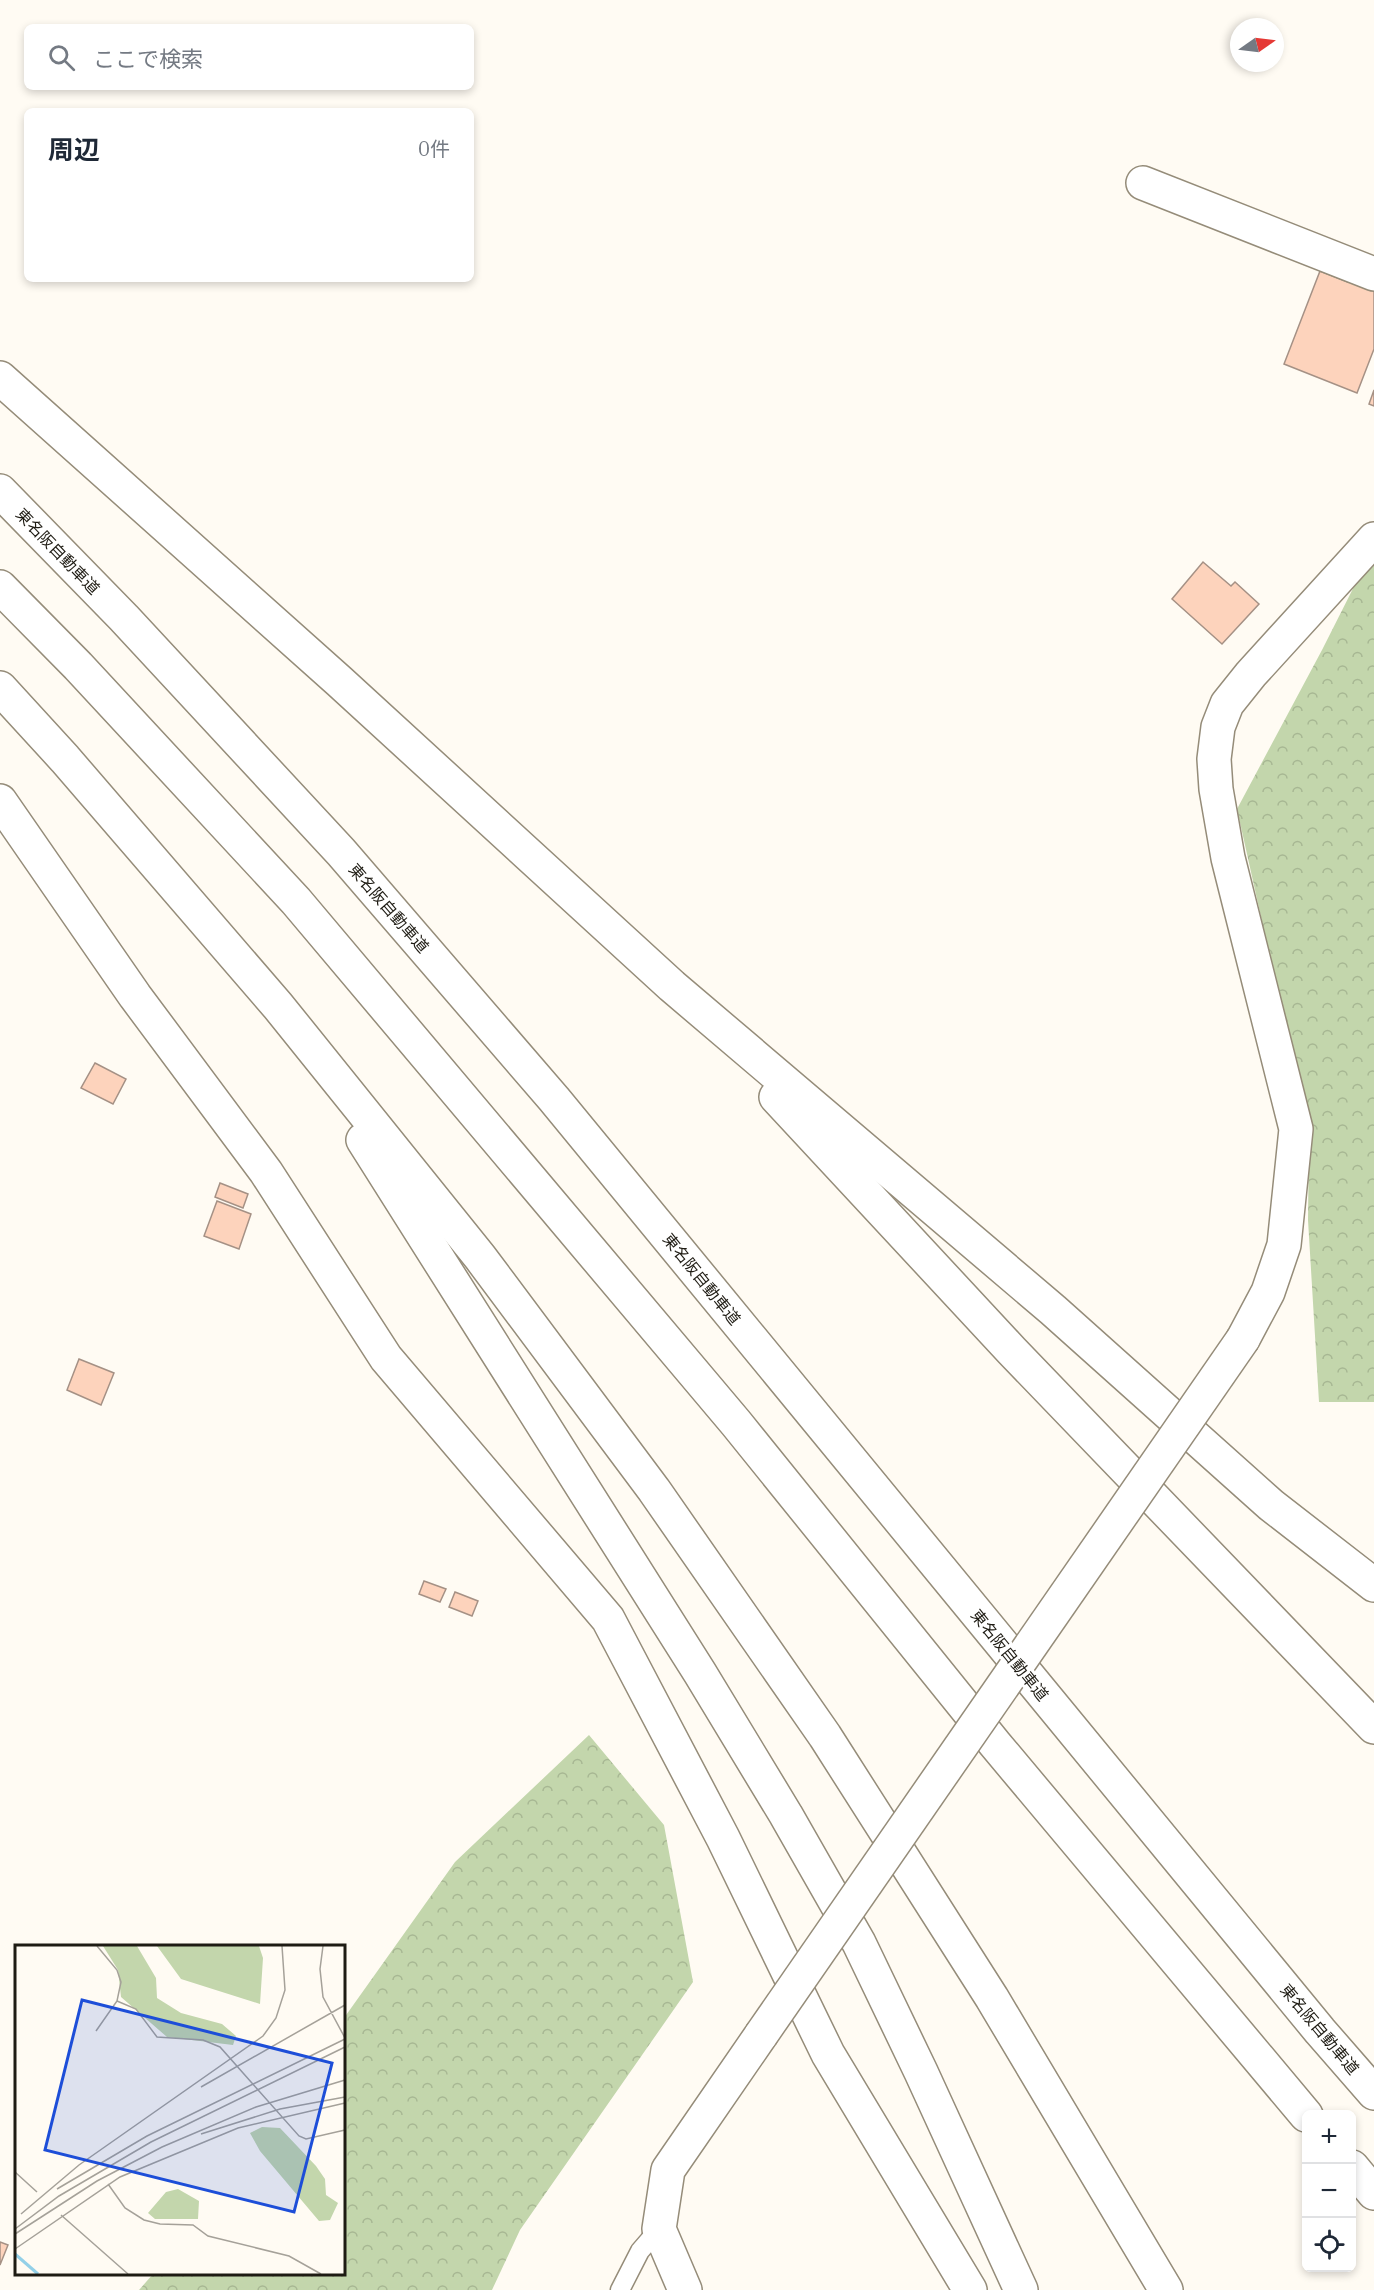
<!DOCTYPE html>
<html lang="ja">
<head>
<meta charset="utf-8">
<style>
  :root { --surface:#fff; --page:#f2f2f3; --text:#1f2937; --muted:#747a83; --line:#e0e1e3 }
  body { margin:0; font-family:"IBM Plex Serif","Noto Sans JP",serif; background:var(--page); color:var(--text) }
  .controls { position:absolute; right:18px; bottom:18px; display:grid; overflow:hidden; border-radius:9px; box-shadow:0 3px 9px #0003 }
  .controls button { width:54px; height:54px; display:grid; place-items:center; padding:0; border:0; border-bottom:2px solid var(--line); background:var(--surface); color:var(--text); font:30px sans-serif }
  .compass { position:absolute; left:1230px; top:18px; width:54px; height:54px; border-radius:50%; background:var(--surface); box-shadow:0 3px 9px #0003; rotate:76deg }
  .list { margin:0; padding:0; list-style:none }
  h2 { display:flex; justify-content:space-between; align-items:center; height:78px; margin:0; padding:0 24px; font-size:26px }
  h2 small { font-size:20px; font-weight:400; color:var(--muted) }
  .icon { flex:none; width:33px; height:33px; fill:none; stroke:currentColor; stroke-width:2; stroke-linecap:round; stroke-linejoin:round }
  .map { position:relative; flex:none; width:1374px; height:2290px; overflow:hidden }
  .search { position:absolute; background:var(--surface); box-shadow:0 3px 9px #0003; left:24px; top:24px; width:450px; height:66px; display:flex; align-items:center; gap:15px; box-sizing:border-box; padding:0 21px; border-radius:9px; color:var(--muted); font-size:22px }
  .panel { position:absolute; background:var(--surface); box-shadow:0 3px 9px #0003; left:24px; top:108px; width:450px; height:174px; border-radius:9px }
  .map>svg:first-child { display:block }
  .forest { fill:url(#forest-crowns) }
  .building { fill:#fdd3bc; stroke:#a59185; stroke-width:1.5 }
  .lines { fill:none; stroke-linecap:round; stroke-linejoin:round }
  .lane-casing { stroke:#958c79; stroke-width:21 }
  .street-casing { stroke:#958c79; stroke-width:36 }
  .highway-casing { stroke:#958c79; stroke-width:36 }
  .lane { stroke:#fff; stroke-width:18 }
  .street { stroke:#fff; stroke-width:33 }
  .highway { stroke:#fff; stroke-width:33 }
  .street-bridge-casing { stroke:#958c79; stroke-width:36; stroke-linecap:butt }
  .street-bridge { stroke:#fff; stroke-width:33 }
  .labels { text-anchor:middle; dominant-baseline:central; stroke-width:6; stroke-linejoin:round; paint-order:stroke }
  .street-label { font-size:16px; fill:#1e1b13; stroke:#fff }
  .inset-river { fill:none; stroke:#93d0e8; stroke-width:3 }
  .inset-road { fill:none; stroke:#a5a199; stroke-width:1.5 }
  .view { fill:#1d4ed8; fill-opacity:0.15; stroke:#1d4ed8; stroke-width:3 }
  .inset-edge { fill:none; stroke:#1e1b13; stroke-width:3 }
</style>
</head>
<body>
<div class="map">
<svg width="1374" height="2290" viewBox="0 0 1374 2290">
  <defs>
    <pattern id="forest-crowns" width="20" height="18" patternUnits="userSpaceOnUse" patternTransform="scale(1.5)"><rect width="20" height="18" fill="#c3d6ac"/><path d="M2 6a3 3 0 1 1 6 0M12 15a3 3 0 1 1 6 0" fill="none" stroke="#a7b793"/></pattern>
  </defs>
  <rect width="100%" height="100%" fill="#fffbf3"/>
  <g class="forest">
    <polygon points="1374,547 1374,1402 1319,1402 1308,1220 1309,1133 1237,809 1322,650"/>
    <polygon points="589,1735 664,1825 693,1982 520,2230 492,2290 139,2290 153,2274 344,2274 344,2018 455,1862"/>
  </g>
  <g class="building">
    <polygon points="1320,271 1348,282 1352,273 1374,281 1374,349 1357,393 1284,364"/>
    <polygon points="1374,390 1374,406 1369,404"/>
    <polygon points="1203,562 1231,586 1235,582 1259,604 1222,644 1172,599"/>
    <polygon points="95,1063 126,1079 113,1104 81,1088"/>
    <polygon points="220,1183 248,1194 243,1208 215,1197"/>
    <polygon points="217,1201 251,1214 239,1249 204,1236"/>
    <polygon points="79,1359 114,1373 101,1405 67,1390"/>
    <polygon points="424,1581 446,1589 440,1602 419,1594"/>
    <polygon points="455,1592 478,1601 472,1616 449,1607"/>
    <polygon points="0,2242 8,2245 0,2265"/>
  </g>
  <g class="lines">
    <defs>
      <polyline id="lane" points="620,2290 640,2251 659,2229"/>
      <g id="street">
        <polyline points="1143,183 1374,274"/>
        <polyline points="0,801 135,996 266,1172 386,1358 608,1619 723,1838 828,2054 970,2290"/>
        <polyline points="1243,1339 1268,1292 1284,1245 1296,1129 1228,858 1216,789 1214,759 1218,727 1227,704 1251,674 1374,539"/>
        <polyline points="685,2290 659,2229 668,2170 761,2035"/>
      </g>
      <g id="highway">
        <polyline points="0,378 339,681 672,986 1053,1310 1271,1505 1374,1585"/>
        <polyline points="0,491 124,618 341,852 554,1099 1320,2031 1374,2093"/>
        <polyline points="0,587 78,666 296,901 736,1423 995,1744 1306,2115"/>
        <polyline points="0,688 65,759 278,1006 480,1257 654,1490 825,1736 992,1998 1166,2290"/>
        <polyline points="776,1097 1012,1351 1374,1727"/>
        <polyline points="363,1140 700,1673 786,1815 859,1943 921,2072 1021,2290"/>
        <polyline points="1352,2167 1374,2193"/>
      </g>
    </defs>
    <use href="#lane" class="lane-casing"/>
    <use href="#street" class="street-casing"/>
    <use href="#highway" class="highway-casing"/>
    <use href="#lane" class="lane"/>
    <use href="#street" class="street"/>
    <use href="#highway" class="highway"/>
    <defs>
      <polyline id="street-bridge" points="761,2035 1243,1339"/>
    </defs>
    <use href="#street-bridge" class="street-bridge-casing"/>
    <use href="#street-bridge" class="street-bridge"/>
  </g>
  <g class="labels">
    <g class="street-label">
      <text transform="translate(58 551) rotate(46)">東名阪自動車道</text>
      <text transform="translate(389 908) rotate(49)">東名阪自動車道</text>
      <text transform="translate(702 1279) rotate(51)">東名阪自動車道</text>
      <text transform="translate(1010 1655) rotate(51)">東名阪自動車道</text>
      <text transform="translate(1320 2029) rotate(50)">東名阪自動車道</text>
    </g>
  </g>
  <g transform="translate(15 1945)">
    <rect width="330" height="330" fill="#fffbf3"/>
    <path d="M88,1h34l19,32 1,20 24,15 41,11 14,12 -3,9 -66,-8 -46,-40 -3,-27zM142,1h102l4,12 -3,46 -79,-25zM247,182l18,1 36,38 9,13 1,16 12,8 -8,17 -11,1 -59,-70 -10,-18zM163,244l21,12 -1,18h-43l-7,-6 18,-21z" fill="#c3d6ac"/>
    <path class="inset-river" d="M0,309l23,20"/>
    <path class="inset-road" d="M308,1l-3,23 3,28 22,41M102,56l19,8 21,28 46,3 17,7 79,89 7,3 39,-9M81,86l21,-30 4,-19 -4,-12 -20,-24M186,142l144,-82M186,189l79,-25 65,-12M0,227l22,20M93,239l17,24 19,12 16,4 33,1 15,11 81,20 32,18M42,244l90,-53 198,-97M6,269l58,-49 184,-129 13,-18 9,-28 -3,-44M46,270l67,59M0,284l44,-33 92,-54 194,-95M0,289l82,-53 65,-34 94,-40 89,-27M0,304l105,-72 118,-49 107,-25"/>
    <path class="view" d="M67,55l250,63 -38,149 -249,-62z"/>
    <rect width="330" height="330" class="inset-edge"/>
  </g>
</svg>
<div class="controls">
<button>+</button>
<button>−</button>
<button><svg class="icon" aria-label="locate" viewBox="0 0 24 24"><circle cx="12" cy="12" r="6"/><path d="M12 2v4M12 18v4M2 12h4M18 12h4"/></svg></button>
</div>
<svg class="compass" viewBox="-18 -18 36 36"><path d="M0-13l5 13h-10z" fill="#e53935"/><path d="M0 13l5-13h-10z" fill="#747a83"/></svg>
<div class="search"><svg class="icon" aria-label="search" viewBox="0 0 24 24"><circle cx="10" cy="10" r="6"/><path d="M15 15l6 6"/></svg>ここで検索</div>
<section class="panel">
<h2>周辺<small>0件</small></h2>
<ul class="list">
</ul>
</section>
</div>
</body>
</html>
